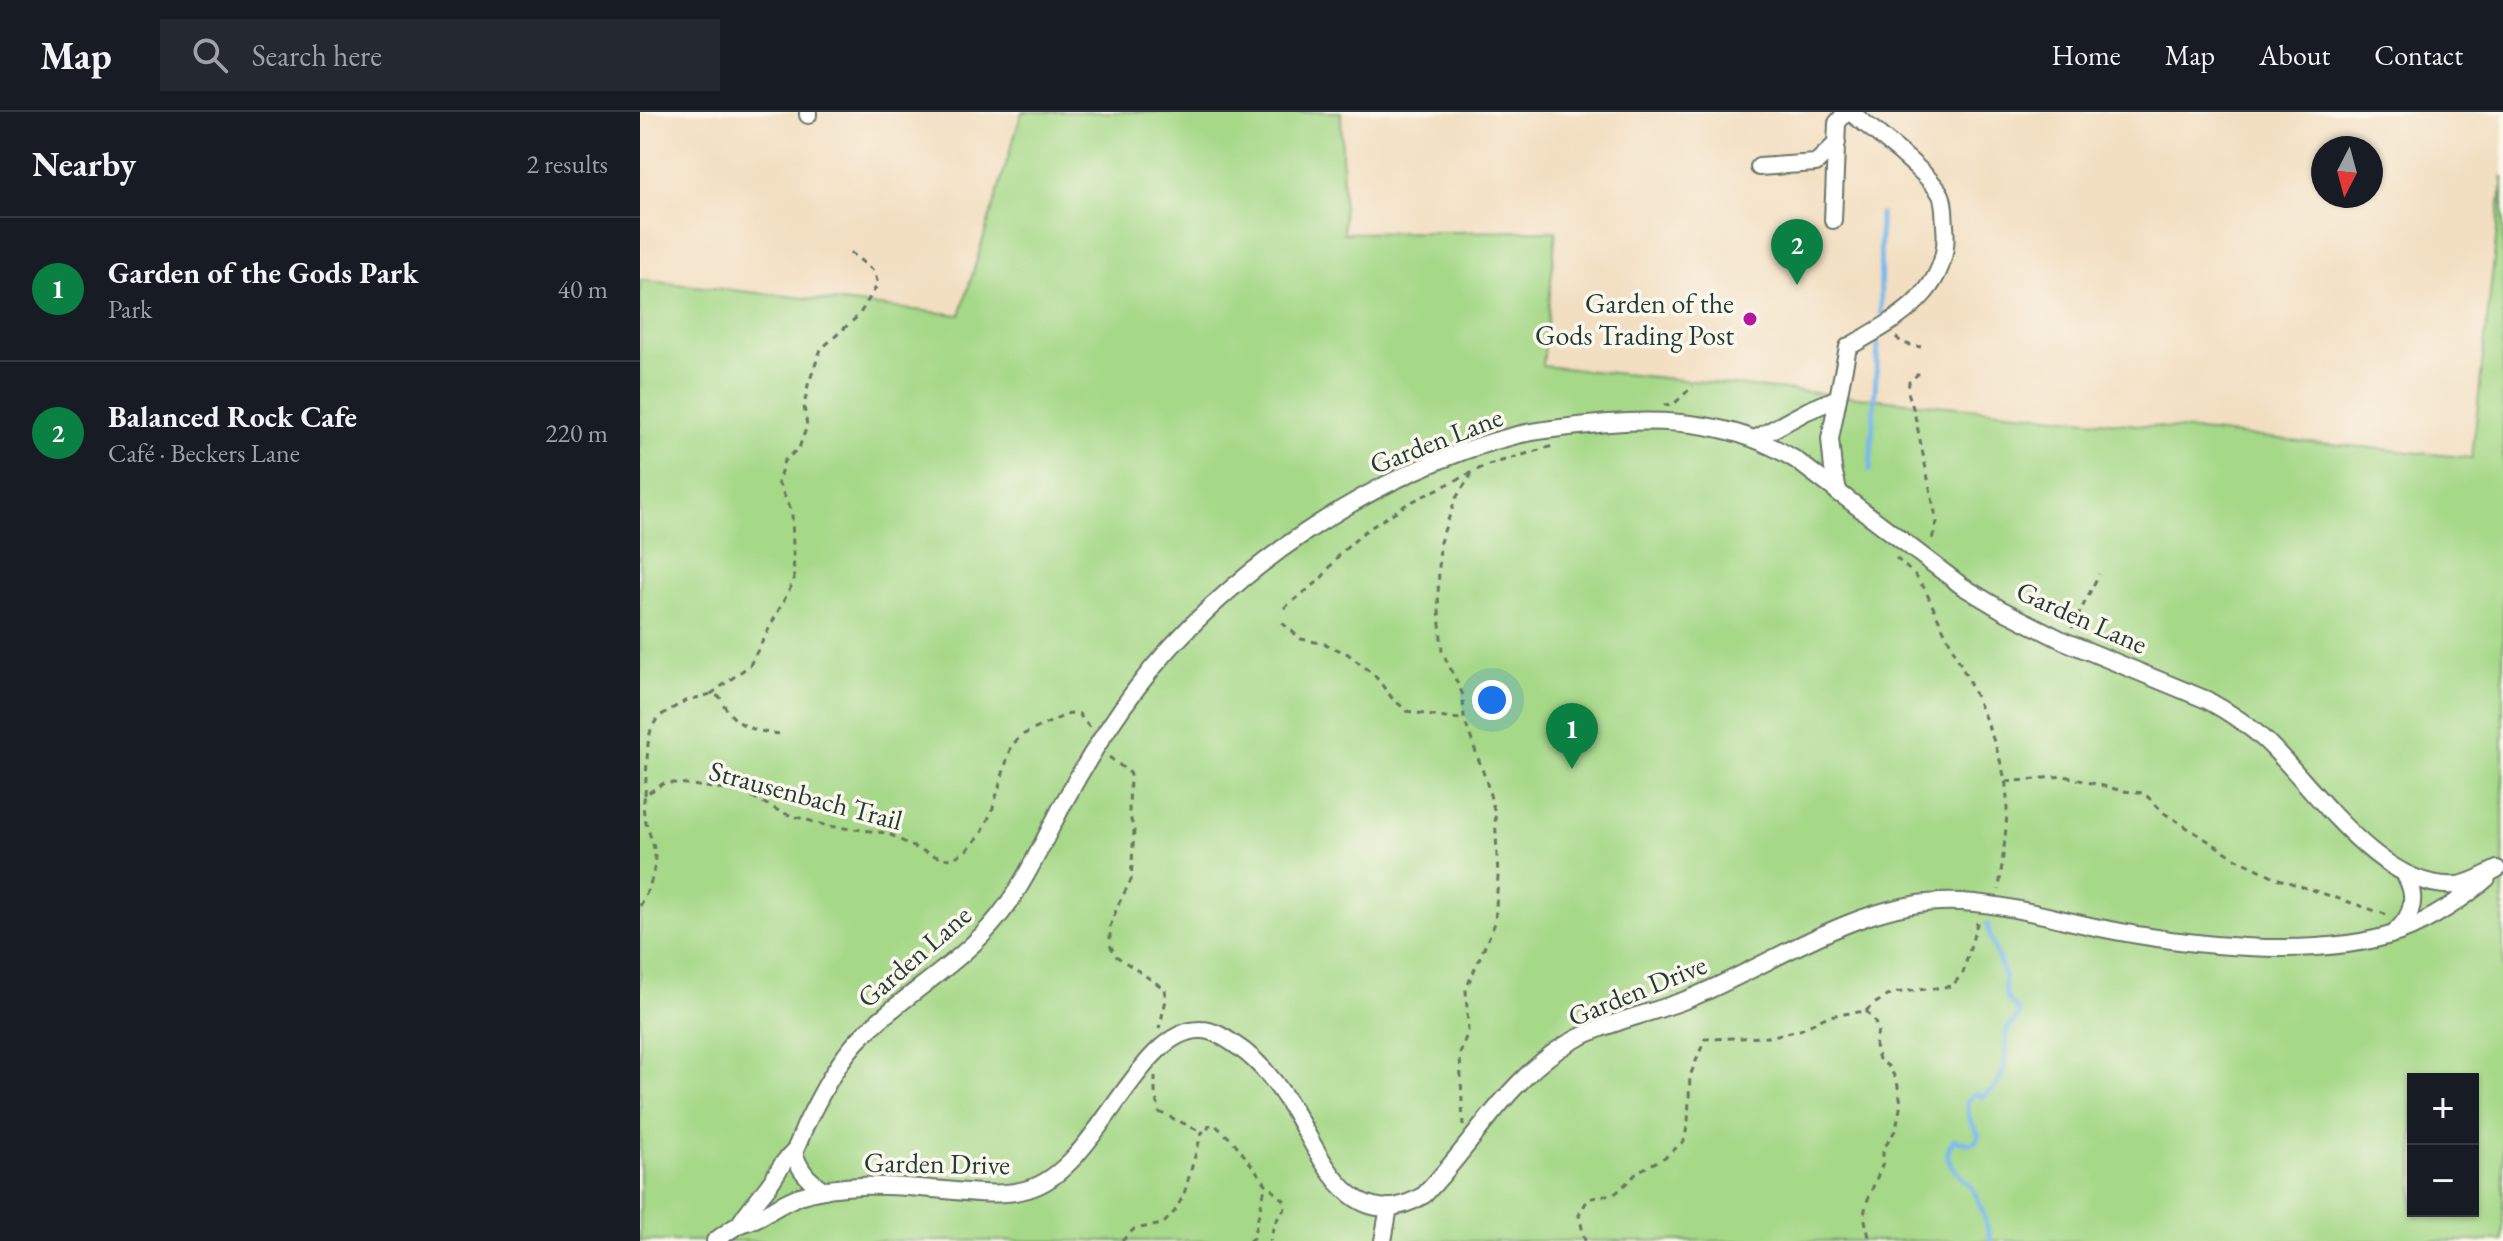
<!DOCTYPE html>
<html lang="en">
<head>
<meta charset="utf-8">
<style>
  :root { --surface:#171b24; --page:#242831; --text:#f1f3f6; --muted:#9ea1a6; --line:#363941; --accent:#0b8043 }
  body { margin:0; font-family:"EB Garamond",serif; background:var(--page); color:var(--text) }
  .controls { position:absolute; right:24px; bottom:24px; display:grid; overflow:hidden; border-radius:0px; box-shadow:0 2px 6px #0004 }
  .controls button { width:72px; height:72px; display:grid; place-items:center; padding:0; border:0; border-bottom:2px solid var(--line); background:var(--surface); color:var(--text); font:40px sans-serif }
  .compass { position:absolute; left:1671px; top:24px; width:72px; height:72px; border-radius:50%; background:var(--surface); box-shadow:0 2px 6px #0004; rotate:186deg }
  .you { position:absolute; left:852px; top:588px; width:28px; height:28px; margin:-20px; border:6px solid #fff; border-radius:50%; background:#1a73e8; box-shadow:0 0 0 12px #1a73e833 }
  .badge { display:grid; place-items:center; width:52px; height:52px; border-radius:50%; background:var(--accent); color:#fff; font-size:26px; font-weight:700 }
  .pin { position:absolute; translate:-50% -66px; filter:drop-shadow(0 2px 4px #0008) }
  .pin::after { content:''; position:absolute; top:42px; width:28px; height:24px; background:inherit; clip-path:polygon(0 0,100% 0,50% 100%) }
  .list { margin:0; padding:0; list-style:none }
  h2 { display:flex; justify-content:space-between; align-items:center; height:104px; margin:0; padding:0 32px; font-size:34px }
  h2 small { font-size:26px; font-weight:400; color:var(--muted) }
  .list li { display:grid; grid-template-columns:52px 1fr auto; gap:24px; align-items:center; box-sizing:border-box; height:144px; padding:0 32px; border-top:2px solid var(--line) }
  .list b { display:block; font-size:30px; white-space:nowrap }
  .list p { margin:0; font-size:26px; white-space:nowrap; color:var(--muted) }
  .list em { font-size:26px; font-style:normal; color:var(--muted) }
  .icon { flex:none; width:44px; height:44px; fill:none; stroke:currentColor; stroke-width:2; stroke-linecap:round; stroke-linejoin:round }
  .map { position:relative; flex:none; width:1863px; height:1129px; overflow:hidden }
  header { display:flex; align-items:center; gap:48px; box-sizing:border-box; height:112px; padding:0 40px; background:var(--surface); border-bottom:2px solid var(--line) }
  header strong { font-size:38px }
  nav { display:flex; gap:44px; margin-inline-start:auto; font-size:28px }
  .search { width:560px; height:72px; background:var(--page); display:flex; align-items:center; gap:20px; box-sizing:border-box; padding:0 28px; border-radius:0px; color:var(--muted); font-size:30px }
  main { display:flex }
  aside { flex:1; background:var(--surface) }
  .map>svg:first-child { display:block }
  .green { fill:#a5d887; stroke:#628a5e; stroke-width:2; fill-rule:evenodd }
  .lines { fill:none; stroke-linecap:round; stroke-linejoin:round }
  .stream { stroke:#77b7eb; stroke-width:5 }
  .minor-casing { stroke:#697565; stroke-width:20 }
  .path { stroke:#697565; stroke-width:3; stroke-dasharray:6 6; stroke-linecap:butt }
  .minor { stroke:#fff; stroke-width:16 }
  .poi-dot { fill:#b5179e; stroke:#fbf7ec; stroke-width:3 }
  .labels { text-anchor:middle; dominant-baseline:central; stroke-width:7; stroke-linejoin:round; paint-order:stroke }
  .poi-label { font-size:28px; fill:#1f3d34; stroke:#fbf7ec; text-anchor:end }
  .street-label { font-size:28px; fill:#1f3d34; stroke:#fbf7ec }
</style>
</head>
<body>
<header>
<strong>Map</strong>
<div class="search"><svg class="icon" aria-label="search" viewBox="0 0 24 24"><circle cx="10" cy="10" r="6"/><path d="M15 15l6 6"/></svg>Search here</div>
<nav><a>Home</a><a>Map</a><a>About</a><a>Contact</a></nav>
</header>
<main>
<aside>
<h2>Nearby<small>2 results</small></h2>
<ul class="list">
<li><span class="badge">1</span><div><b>Garden of the Gods Park</b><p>Park</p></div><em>40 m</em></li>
<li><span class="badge">2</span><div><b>Balanced Rock Cafe</b><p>Café · Beckers Lane</p></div><em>220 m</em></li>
</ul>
</aside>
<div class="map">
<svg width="1863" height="1129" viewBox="0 0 1863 1129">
  <rect width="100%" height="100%" fill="#fbf7ec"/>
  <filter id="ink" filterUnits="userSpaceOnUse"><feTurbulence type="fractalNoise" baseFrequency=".0125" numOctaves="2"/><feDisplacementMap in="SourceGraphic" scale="16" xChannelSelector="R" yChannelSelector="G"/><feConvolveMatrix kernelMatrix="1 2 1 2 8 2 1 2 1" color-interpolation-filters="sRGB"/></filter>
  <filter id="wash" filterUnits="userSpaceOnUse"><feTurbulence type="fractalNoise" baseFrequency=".006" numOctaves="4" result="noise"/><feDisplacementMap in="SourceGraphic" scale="32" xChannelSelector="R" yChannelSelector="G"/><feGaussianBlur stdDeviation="1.8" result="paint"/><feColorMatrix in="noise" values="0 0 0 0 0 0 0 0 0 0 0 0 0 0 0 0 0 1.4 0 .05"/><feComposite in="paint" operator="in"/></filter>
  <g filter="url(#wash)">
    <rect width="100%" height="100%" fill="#f2dec0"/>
    <path class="green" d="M382,0h319l3,121 212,-2 -13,135 929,92 31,-282v1065h-1863v-961l320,35zM1773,967h60v132h-60z"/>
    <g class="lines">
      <g class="stream">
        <polyline points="1240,102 1241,201"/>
        <polyline points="1230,358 1238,233"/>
        <path d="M1347,812c3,17 10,29 15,45 7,18 -4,25 17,42l-2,7 -10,11c-3,28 4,53 -26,68l-5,-4 -9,8 2,17 10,17 -4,7 -5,2 -16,-4c-19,22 10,35 20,52 9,14 12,34 17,49"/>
      </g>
    </g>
  </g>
  <g filter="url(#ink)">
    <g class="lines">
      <defs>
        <g id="minor">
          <polyline points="168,0 168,3"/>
          <polyline points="1119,55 1176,51 1197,31"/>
          <polyline points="1193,108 1197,11 1206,0"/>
          <polyline points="1115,327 1167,299 1198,286"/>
          <path d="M1199,382l-6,-25 -3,-30 18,-92c48,-27 104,-56 97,-121 -1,-9 0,-22 -4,-31 -10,-20 -71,-68 -91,-83"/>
          <path d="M1757,818c17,-16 20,-35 8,-55"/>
          <path d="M154,1040c5,18 14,28 30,38"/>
          <path d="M99,1113c8,-15 20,-26 30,-40 6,-8 10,-17 16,-24 4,-5 6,-5 10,-11 4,-8 7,-17 11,-26 15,-30 33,-66 58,-90 43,-42 97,-70 135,-118 26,-33 44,-74 64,-112 21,-39 46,-79 73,-115 86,-115 241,-220 381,-254 30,-7 61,-9 92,-12 66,-5 130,1 187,37l166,126 40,24 62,31 143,59c22,12 42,25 60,42 49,47 114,149 190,143 13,-1 27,-10 40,-16"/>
          <path d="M75,1129c8,-6 16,-12 25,-17 6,-2 12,-3 17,-6 15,-7 27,-17 43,-22 41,-14 90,-11 132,-7 33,2 71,10 102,-2 66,-25 105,-159 167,-157 12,0 23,7 33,14 24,15 45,42 60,67 29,49 58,127 130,84 45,-46 80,-109 135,-146 39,-26 86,-33 129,-50 79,-32 166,-94 252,-97 52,-2 105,14 155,25 86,18 221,34 305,5 28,-10 65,-34 87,-54"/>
          <polyline points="743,1129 749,1095"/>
        </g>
      </defs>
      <use href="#minor" class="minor-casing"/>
      <g class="path">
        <polyline points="1256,225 1262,231 1281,235"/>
        <polyline points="1279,261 1269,270 1268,280 1274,299 1297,410 1291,431"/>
        <polyline points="1024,293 1034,292 1053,274"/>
        <path d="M1256,446l19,17 10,14c26,61 66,126 80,191 6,28 -3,80 -6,110"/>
        <polyline points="644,496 680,468 699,443 724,420 767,392 845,354 916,333"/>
        <polyline points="642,511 661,527 685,532 708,542 735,564 752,586 767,599 805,606 824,607"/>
        <polyline points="1432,516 1459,462"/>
        <polyline points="71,582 110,553 154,469 152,401 138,370 144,349 159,336 167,314 164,294 168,273 181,237 219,203 238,172 234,159 206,137"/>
        <polyline points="469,645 490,661 489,701 494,718 491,768 478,793 470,815 470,833 476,844 525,877 526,888 519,917"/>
        <polyline points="1366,670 1424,664 1483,679 1504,681 1524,701 1597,747 1639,767 1751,804"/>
        <path d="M5,683l3,-51 3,-15 7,-12 27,-16 26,-7 9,3c11,27 32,35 61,37"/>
        <path d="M0,794c10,-18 19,-41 13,-62 -5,-17 -13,-30 -8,-49l19,-12h15l66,10 38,20 45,13 59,7 29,15 24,10 12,1 15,-9 14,-16 11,-23 19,-65 11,-11 48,-22 9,1 11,14"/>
        <polyline points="1226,899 1232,893 1253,881 1312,874 1323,861 1338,808"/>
        <polyline points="1226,899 1234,907 1238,919 1235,934 1239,947 1249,955 1257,969 1261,991 1256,1017 1243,1038 1243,1051 1226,1092 1224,1104 1230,1129"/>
        <polyline points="515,964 515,980 519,1000 562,1020"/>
        <polyline points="823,1014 820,942 828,919 826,877 855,811 858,764 855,701 846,668 824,607 823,583 802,539 801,526 798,484 800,430 816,386 831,363"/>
        <polyline points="482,1129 494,1117 523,1112 535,1099 544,1082 562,1020 566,1021 569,1014 574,1012 594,1030 626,1072 644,1088 645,1096 634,1112 630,1129"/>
        <polyline points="609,1129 613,1126 626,1072"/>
        <polyline points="945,1129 939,1103 948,1087 976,1081 999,1059 1027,1044 1044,1029 1048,1010 1050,964 1065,927 1128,925 1160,918 1188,904 1226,899"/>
      </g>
      <use href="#minor" class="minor"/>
    </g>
  </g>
  <circle class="poi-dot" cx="1110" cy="207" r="8"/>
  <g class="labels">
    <g class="poi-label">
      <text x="1094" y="191">Garden of the<tspan x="1094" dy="32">Gods Trading Post</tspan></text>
    </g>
    <g class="street-label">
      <text transform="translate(796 328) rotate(-21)">Garden Lane</text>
      <text transform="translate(1442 505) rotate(24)">Garden Lane</text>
      <text transform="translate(166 683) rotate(15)">Strausenbach Trail</text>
      <text transform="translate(274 844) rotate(-41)">Garden Lane</text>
      <text transform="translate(997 878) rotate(-22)">Garden Drive</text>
      <text transform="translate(297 1051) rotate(1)">Garden Drive</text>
    </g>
  </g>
</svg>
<div class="controls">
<button>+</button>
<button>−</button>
</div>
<svg class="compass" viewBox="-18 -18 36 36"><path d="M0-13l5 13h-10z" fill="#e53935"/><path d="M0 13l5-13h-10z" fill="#9ea1a6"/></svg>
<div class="you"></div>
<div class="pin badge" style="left:932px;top:657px">1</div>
<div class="pin badge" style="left:1157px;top:173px">2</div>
</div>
</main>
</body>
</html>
